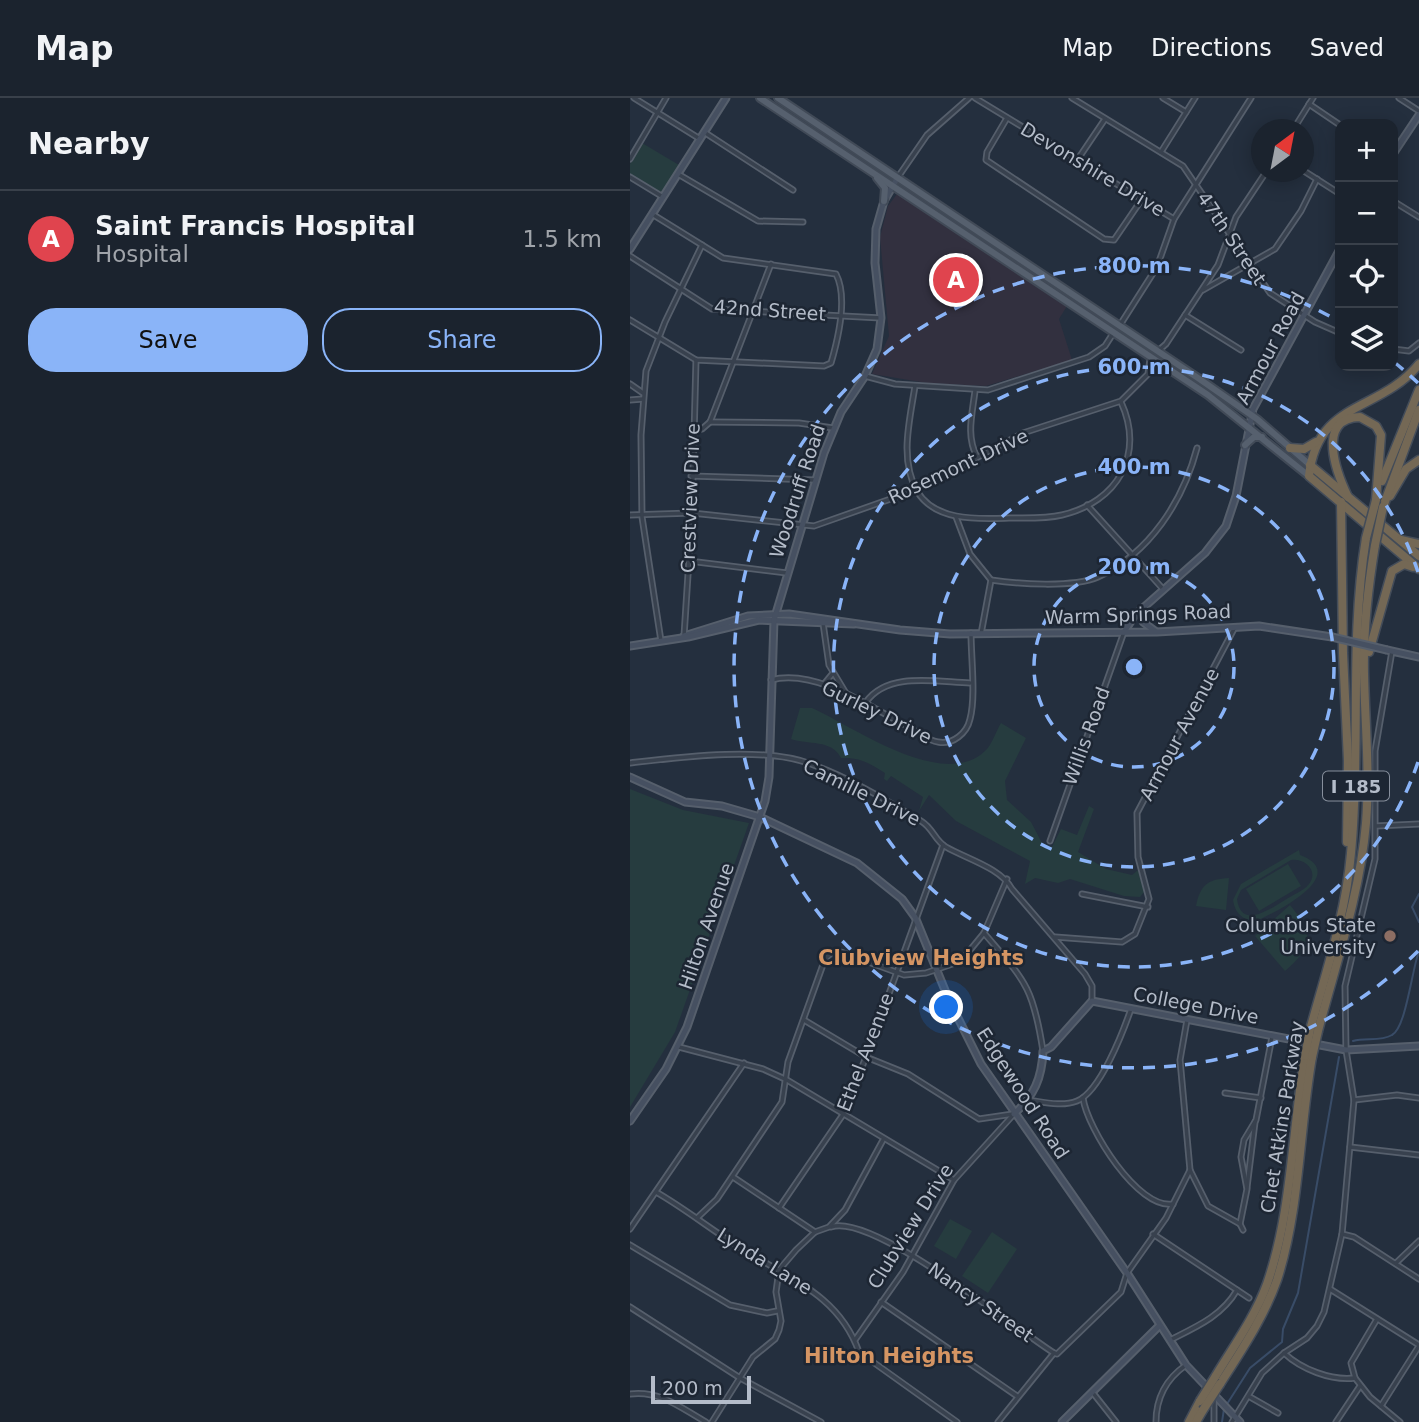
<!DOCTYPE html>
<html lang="en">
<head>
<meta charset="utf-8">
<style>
  :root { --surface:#1b232e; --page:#282f3a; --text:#f1f3f6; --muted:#a0a4aa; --line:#39404a; --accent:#8ab4f8 }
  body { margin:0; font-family:"DejaVu Sans",sans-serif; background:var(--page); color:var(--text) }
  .controls { position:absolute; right:21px; top:21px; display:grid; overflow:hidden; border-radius:14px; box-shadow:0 4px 18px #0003 }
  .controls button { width:63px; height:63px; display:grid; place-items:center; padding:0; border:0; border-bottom:2px solid var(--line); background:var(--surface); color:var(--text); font:35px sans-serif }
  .compass { position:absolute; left:621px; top:21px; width:63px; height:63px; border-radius:50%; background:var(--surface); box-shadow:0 4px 18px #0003; rotate:32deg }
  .scale { position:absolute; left:21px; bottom:18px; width:100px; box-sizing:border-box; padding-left:7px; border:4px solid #b4bcc9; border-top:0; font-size:19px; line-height:24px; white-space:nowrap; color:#b4bcc9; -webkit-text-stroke:5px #1d2633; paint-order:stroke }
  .you { position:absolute; left:317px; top:910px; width:24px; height:24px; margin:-18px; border:5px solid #fff; border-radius:50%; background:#1a73e8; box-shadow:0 0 0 10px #1a73e833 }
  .badge { display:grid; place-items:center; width:46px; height:46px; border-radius:50%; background:var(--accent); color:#fff; font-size:23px; font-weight:700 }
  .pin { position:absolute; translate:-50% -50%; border:4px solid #fff; box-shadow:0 2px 7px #0006 }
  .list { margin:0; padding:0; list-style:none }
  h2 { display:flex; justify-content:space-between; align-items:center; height:91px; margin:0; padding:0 28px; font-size:30px }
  h2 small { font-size:23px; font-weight:400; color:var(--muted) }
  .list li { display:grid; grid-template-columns:46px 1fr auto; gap:21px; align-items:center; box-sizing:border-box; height:98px; padding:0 28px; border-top:2px solid var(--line) }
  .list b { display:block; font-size:26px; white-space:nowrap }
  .list p { margin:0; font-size:23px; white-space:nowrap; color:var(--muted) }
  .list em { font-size:23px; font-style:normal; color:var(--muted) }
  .actions { display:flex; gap:14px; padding:21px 28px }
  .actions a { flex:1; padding:16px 0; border:2px solid var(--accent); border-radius:28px; text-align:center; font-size:24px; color:var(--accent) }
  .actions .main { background:var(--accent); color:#111 }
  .icon { flex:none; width:38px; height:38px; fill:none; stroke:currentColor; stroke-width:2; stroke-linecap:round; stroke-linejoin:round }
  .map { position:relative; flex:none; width:789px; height:1324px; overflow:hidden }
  header { display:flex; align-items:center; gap:42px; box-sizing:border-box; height:98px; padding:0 35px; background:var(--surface); border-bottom:2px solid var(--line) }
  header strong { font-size:33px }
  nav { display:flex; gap:38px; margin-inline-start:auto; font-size:24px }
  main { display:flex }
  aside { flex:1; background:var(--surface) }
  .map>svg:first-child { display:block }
  .medical { fill:#32303f }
  .green { fill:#263c3f; fill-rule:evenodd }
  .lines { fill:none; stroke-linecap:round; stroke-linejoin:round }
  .stream { stroke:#394c67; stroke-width:2 }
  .street-casing { stroke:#565f6c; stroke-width:7 }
  .secondary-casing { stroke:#565f6c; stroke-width:9 }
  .primary-casing { stroke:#414a57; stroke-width:10 }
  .highway-casing { stroke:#434c59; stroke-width:11 }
  .street { stroke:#38414e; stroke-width:3.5 }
  .secondary { stroke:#465061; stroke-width:5 }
  .primary { stroke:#56606e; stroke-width:6 }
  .highway { stroke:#746855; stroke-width:8 }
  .secondary-bridge-casing { stroke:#565f6c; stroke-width:9; stroke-linecap:butt }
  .highway-bridge-casing { stroke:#434c59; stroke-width:11; stroke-linecap:butt }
  .secondary-bridge { stroke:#465061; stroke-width:5 }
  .highway-bridge { stroke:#746855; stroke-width:8 }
  .ring { fill:none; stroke:#8ab4f8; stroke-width:3.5; stroke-dasharray:12 9 }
  .education-dot { fill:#8d6e63; stroke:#1d2633; stroke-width:2.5 }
  .labels { text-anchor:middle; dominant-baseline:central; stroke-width:5; stroke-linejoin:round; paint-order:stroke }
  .shield { fill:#1d2633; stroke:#878f9c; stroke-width:2 }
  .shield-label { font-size:18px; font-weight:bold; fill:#b4bcc9 }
  .street-label { font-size:19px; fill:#b4bcc9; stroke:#1d2633 }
  .poi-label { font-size:19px; fill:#b4bcc9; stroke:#1d2633; text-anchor:end }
  .neighbourhood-label { font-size:21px; font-weight:bold; fill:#d59563; stroke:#1d2633 }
  .centre { fill:#8ab4f8; stroke:#1d2633; stroke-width:3.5 }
  .ring-label { font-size:21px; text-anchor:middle; font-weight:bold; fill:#8ab4f8; stroke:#1d2633; stroke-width:5; stroke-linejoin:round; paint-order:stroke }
</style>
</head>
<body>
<header>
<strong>Map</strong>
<nav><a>Map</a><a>Directions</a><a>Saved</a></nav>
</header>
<main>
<aside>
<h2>Nearby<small></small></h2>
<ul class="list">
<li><span class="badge" style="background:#e0444e">A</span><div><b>Saint Francis Hospital</b><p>Hospital</p></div><em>1.5 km</em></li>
</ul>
<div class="actions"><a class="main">Save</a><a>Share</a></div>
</aside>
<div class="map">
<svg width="789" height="1324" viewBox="0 0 789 1324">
  <rect width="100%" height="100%" fill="#242f3e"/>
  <polygon class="medical" points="267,96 437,208 429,221 442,262 356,288 297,285 242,276 259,238 250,139 258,108"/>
  <g class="green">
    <polygon points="12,45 49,67 32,95 0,76 0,66"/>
    <path d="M170,610h12c42,19 131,83 173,43 7,-6 11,-20 16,-28l25,15 -21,43 2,19 24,22 11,21 10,4 9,-18 16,6 12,-29 5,3 -16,43 28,17 26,6 6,-5 6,22 -4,5 -16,-1 -54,-17 -12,4 -23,-5 -10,6 5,-23 -74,-40 -27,-26 -10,16 4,-14 -32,-21 -4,5 -3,-2 1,-6c-16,-10 -25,-16 -44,-15 -9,-19 -34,-13 -50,-19z"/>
    <polygon points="0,691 53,712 119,725 45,934 0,1009"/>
    <path d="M669,752l1,5c51,19 -23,57 -42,65 -14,2 -23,-6 -25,-20l8,-16zM661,762c14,-2 28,11 18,24 -5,7 -17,11 -24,16 -15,9 -44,30 -48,-1l4,-9z"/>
    <polygon points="658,766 671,788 629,813 616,791"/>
    <path d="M599,780l-3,32 -30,-4c4,-21 12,-27 33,-28z"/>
    <path d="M660,807c24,29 24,41 -5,66l-30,-35z"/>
    <polygon points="320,1121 342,1133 326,1161 304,1148"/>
    <polygon points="362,1134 387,1151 358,1195 332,1178"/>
  </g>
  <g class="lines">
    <g class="stream">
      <polyline points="789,796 782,809 789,824"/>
      <path d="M723,943c12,-4 27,1 39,-6 14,-7 20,-66 27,-84"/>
      <polyline points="597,1306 620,1270 652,1244 653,1231 668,1195 709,959"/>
      <polyline points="592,1324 594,1311"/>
    </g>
    <defs>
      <g id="street">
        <polyline points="4,0 70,41"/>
        <polyline points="345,0 544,121"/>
        <polyline points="442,0 553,68 640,195 685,224 710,235"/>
        <polyline points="533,0 556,14"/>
        <polyline points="769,0 789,13"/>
        <polyline points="679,6 710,27"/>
        <polyline points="377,20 357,54 356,62 474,141 484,142 512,101"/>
        <polyline points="663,32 683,0"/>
        <polyline points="74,34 163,92"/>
        <polyline points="531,54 565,0"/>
        <polyline points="0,61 36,0"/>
        <polyline points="448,61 475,21"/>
        <polyline points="674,73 710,96"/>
        <polyline points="48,76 128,123 173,124"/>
        <polyline points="0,79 33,99"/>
        <polyline points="268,79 297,37 339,0"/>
        <polyline points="763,103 789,119"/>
        <polyline points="0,158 82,211 251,220"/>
        <polyline points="573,192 645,151 671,113 687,81"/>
        <polyline points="555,217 611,252"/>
        <path d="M0,222l66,40 128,6 7,-3c7,-24 17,-66 5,-89l-113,-16 -71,-44"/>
        <polyline points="490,227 527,169 544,121 621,0"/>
        <polyline points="763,251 779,253 789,245"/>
        <polyline points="528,253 536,246 588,167 606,119 636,74"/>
        <polyline points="519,274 534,269"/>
        <polyline points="235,278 265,286 358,292 459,259 475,248 484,234"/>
        <polyline points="0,286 13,295"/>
        <path d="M285,288c-5,33 -16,73 2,105 18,31 62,28 92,27 18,0 36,1 53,-3 56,-13 83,-61 59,-113"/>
        <path d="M345,293c-3,24 -9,45 2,66"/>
        <polyline points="0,302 13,301"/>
        <polyline points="80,324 169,325 203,330"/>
        <polyline points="64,332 72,331 80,324 141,166"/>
        <polyline points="61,378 185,382"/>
        <polyline points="457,407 533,491"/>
        <polyline points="0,417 62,415 184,428 286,392 393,335 491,303 518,276 520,261"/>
        <polyline points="326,419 340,456 361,482 351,536"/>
        <polyline points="59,463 157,475"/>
        <path d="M361,482c27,4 82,8 107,-3 52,-24 85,-76 99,-129"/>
        <polyline points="193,525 199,567 217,597"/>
        <polyline points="54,538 62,415 66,262"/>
        <polyline points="31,543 12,419 11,337 16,273 35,224 72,147"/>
        <path d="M141,582c45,-12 101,28 139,48 8,4 19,13 28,14 15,3 29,-9 32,-23 6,-22 1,-61 1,-86"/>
        <polyline points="194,586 203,575"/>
        <path d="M236,604c22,-31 71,-20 104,-19"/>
        <path d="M0,665c50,-6 134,-17 181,1 39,14 75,36 110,57 12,7 14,20 25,26 21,12 55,21 66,42l73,85 7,12v15"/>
        <polyline points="746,728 789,726"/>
        <polyline points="420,743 494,534"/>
        <polyline points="452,796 518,809"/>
        <path d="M354,835c41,48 49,53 59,118"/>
        <polyline points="425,839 492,844 505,836 519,801 508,759 507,715 605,529"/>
        <polyline points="174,922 236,959 278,976 349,1021 383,1016"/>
        <polyline points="49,949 133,971 157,982 324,1082"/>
        <polyline points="595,995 631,1000"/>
        <path d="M453,1000c4,30 55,112 90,106"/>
        <path d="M398,1002c15,2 34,7 49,1 23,-9 46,-69 54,-92"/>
        <polyline points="724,1002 767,997 789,1000"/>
        <polyline points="720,1049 789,1057"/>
        <polyline points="560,1072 578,1108 610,1126"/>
        <polyline points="103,1079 185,1134"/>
        <polyline points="617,1089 625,1024"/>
        <path d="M26,1094c28,16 53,36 80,53 48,32 102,47 123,107l98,70"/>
        <polyline points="149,1110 212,1018 236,959 313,747"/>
        <polyline points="67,1120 87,1101 152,1004 158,964 195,861 202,854 211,854 274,877 296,875 331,863 354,835 377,781"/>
        <path d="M201,1129c42,-14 182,100 223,126"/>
        <polyline points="0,1131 114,965"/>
        <polyline points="613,1132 610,1126 617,1091 611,1059 614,1042 626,1022 642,939"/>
        <polyline points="523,1136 619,1200"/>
        <polyline points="712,1136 724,1139 789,1181"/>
        <polyline points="0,1147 100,1207 137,1215 147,1213"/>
        <polyline points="766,1165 789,1143"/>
        <polyline points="700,1191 789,1247"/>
        <polyline points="251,1204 387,1298"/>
        <polyline points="0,1209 110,1280 191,1324"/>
        <polyline points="225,1242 273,1174 324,1082 384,1016"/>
        <path d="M540,1242c26,-13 52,-24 67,-50"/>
        <path d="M654,1255c17,16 47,28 71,25l15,19 30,25"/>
        <polyline points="725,1280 721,1265 747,1221"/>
        <polyline points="463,1295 486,1324"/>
        <path d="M0,1296c30,-4 51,14 76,28"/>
        <polyline points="620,1299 648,1315"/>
        <polyline points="584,1300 584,1324"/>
        <polyline points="751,1308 789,1248"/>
        <polyline points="82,1324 123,1259 145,1241 149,1232 151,1223 146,1194 149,1172 166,1152 185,1134 199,1129 215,1112 253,1042"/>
        <polyline points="368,1324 424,1255 427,1256 491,1194 497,1175 536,1120 560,1072 550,962 557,922"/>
        <path d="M526,1324c0,-25 10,-43 30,-57"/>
        <polyline points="602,1324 632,1275 654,1255 677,1240 687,1228 694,1214 712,1136 724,1002 716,952 715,888 745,761 745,653 762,553"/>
        <polyline points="706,1324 730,1288"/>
      </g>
      <g id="secondary">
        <polyline points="763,56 789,17"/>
        <polyline points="0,151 96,0"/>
        <polyline points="512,511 513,524 525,533"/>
        <polyline points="494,534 505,517 575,455 596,428 606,398 623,311 710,151"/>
        <polyline points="54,538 118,518 159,516 270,532 320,536 527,534 629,528 702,539"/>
        <polyline points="0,548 58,539 129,522 224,526"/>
        <polyline points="757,552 789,559"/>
        <polyline points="0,679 55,704 92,708 130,719 227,765 272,801 285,819 319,902 351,966 497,1175 556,1267 610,1324"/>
        <path d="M384,1016c20,-18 28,-36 29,-63l8,-4 41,-46 254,49 73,-4"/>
        <polyline points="0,1023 36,971 57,929 135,703 139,679 144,522 194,355 211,314 235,278 247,251 251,220 245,165 246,131 254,103 268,79"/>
        <polyline points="432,1324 529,1228"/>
      </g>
      <g id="primary">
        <polyline points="130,0 578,297 679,378"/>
        <polyline points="148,0 568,280 627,321 680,367"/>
        <polyline points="247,80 255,90 254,103"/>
        <polyline points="615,347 624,339 632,339"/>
      </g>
      <g id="highway">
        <path d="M789,266c-40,49 -102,36 -110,112l110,93"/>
        <polyline points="660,350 674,351 686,344"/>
        <polyline points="680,367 789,458"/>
        <polyline points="752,383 789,292"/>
        <polyline points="760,398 776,371 789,362"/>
        <path d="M718,399c-11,-23 -33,-79 12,-80l16,9 5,9 -5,65"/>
        <polyline points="711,404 713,555 718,663 717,744"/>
        <polyline points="753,409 789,312"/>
        <polyline points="771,442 789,446"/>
        <polyline points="739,554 762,473 774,466 783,469"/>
        <path d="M680,932c16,-58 36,-117 41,-177 10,-105 -2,-211 15,-315"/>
        <path d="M688,933c18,-68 42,-137 48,-208 4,-51 -1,-100 -2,-150 -1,-43 4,-86 11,-128"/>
        <path d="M585,1279c18,-30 40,-60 52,-93 25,-72 25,-153 38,-228"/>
        <path d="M590,1286c21,-33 44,-67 57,-104 23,-71 22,-149 35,-223"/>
        <polyline points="559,1324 570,1303"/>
        <polyline points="566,1324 573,1312"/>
      </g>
    </defs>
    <use href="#street" class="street-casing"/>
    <use href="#secondary" class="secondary-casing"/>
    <use href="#primary" class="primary-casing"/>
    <use href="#highway" class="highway-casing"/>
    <use href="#street" class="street"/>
    <use href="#secondary" class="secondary"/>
    <use href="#primary" class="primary"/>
    <use href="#highway" class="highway"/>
    <defs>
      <polyline id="secondary-bridge" points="702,539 757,552"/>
      <g id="highway-bridge">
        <polyline points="736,440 746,402"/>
        <polyline points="745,447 753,409"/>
        <polyline points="675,958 680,932"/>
        <polyline points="682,959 688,933"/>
        <polyline points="570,1303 585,1279"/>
        <polyline points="573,1312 590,1286"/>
      </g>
    </defs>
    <use href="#secondary-bridge" class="secondary-bridge-casing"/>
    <use href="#highway-bridge" class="highway-bridge-casing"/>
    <use href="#secondary-bridge" class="secondary-bridge"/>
    <use href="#highway-bridge" class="highway-bridge"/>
  </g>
  <g class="ring">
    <circle cx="504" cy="569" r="100"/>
    <circle cx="504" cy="569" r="200"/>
    <path d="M788 664A300 300 0 1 1 788 474"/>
    <path d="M788 853A401 401 0 1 1 708 223M764 264A401 401 0 0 1 788 285"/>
  </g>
  <circle class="education-dot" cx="760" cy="838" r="7"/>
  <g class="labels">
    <rect class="shield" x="693" y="673.5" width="66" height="29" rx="5"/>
    <g class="shield-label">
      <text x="726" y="688">I 185</text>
    </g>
    <g class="street-label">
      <text transform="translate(463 71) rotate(31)">Devonshire Drive</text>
      <text transform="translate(602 140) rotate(56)">47th Street</text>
      <text transform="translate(140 212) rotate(4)">42nd Street</text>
      <text transform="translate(640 250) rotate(-62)">Armour Road</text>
      <text transform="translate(328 368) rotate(-25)">Rosemont Drive</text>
      <text transform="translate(167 393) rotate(-72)">Woodruff Road</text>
      <text transform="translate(60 400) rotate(-88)">Crestview Drive</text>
      <text transform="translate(508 516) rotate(-2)">Warm Springs Road</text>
      <text transform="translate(247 614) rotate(26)">Gurley Drive</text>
      <text transform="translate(549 636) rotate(-62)">Armour Avenue</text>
      <text transform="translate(456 638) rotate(-70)">Willis Road</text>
      <text transform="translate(232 694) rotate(26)">Camille Drive</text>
      <text transform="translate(76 828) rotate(-71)">Hilton Avenue</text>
      <text transform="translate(566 907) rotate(11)">College Drive</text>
      <text transform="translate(235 954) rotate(-69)">Ethel Avenue</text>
      <text transform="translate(393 995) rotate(57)">Edgewood Road</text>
      <text transform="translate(652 1019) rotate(-81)">Chet Atkins Parkway</text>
      <text transform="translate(280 1128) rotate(-58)">Clubview Drive</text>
      <text transform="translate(135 1163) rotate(32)">Lynda Lane</text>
      <text transform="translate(351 1204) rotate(35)">Nancy Street</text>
    </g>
    <g class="poi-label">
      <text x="746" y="827">Columbus State<tspan x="746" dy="22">University</tspan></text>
    </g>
    <g class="neighbourhood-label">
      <text x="291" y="860">Clubview Heights</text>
      <text x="259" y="1258">Hilton Heights</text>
    </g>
  </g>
  <circle cx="504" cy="569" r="10" class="centre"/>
  <g class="ring-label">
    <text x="504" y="175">800 m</text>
    <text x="504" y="276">600 m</text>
    <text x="504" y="376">400 m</text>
    <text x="504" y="476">200 m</text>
  </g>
</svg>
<div class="controls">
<button>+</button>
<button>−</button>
<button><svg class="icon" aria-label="locate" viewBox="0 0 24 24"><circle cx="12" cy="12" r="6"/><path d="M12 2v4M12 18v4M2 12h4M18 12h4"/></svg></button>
<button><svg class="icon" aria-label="layers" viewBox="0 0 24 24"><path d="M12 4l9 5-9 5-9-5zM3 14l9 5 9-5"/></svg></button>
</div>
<svg class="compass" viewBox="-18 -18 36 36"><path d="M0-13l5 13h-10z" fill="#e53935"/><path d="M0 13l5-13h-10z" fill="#a0a4aa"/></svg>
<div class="scale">200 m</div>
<div class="you"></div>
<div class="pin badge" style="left:326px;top:182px;background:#e0444e">A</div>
</div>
</main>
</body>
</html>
